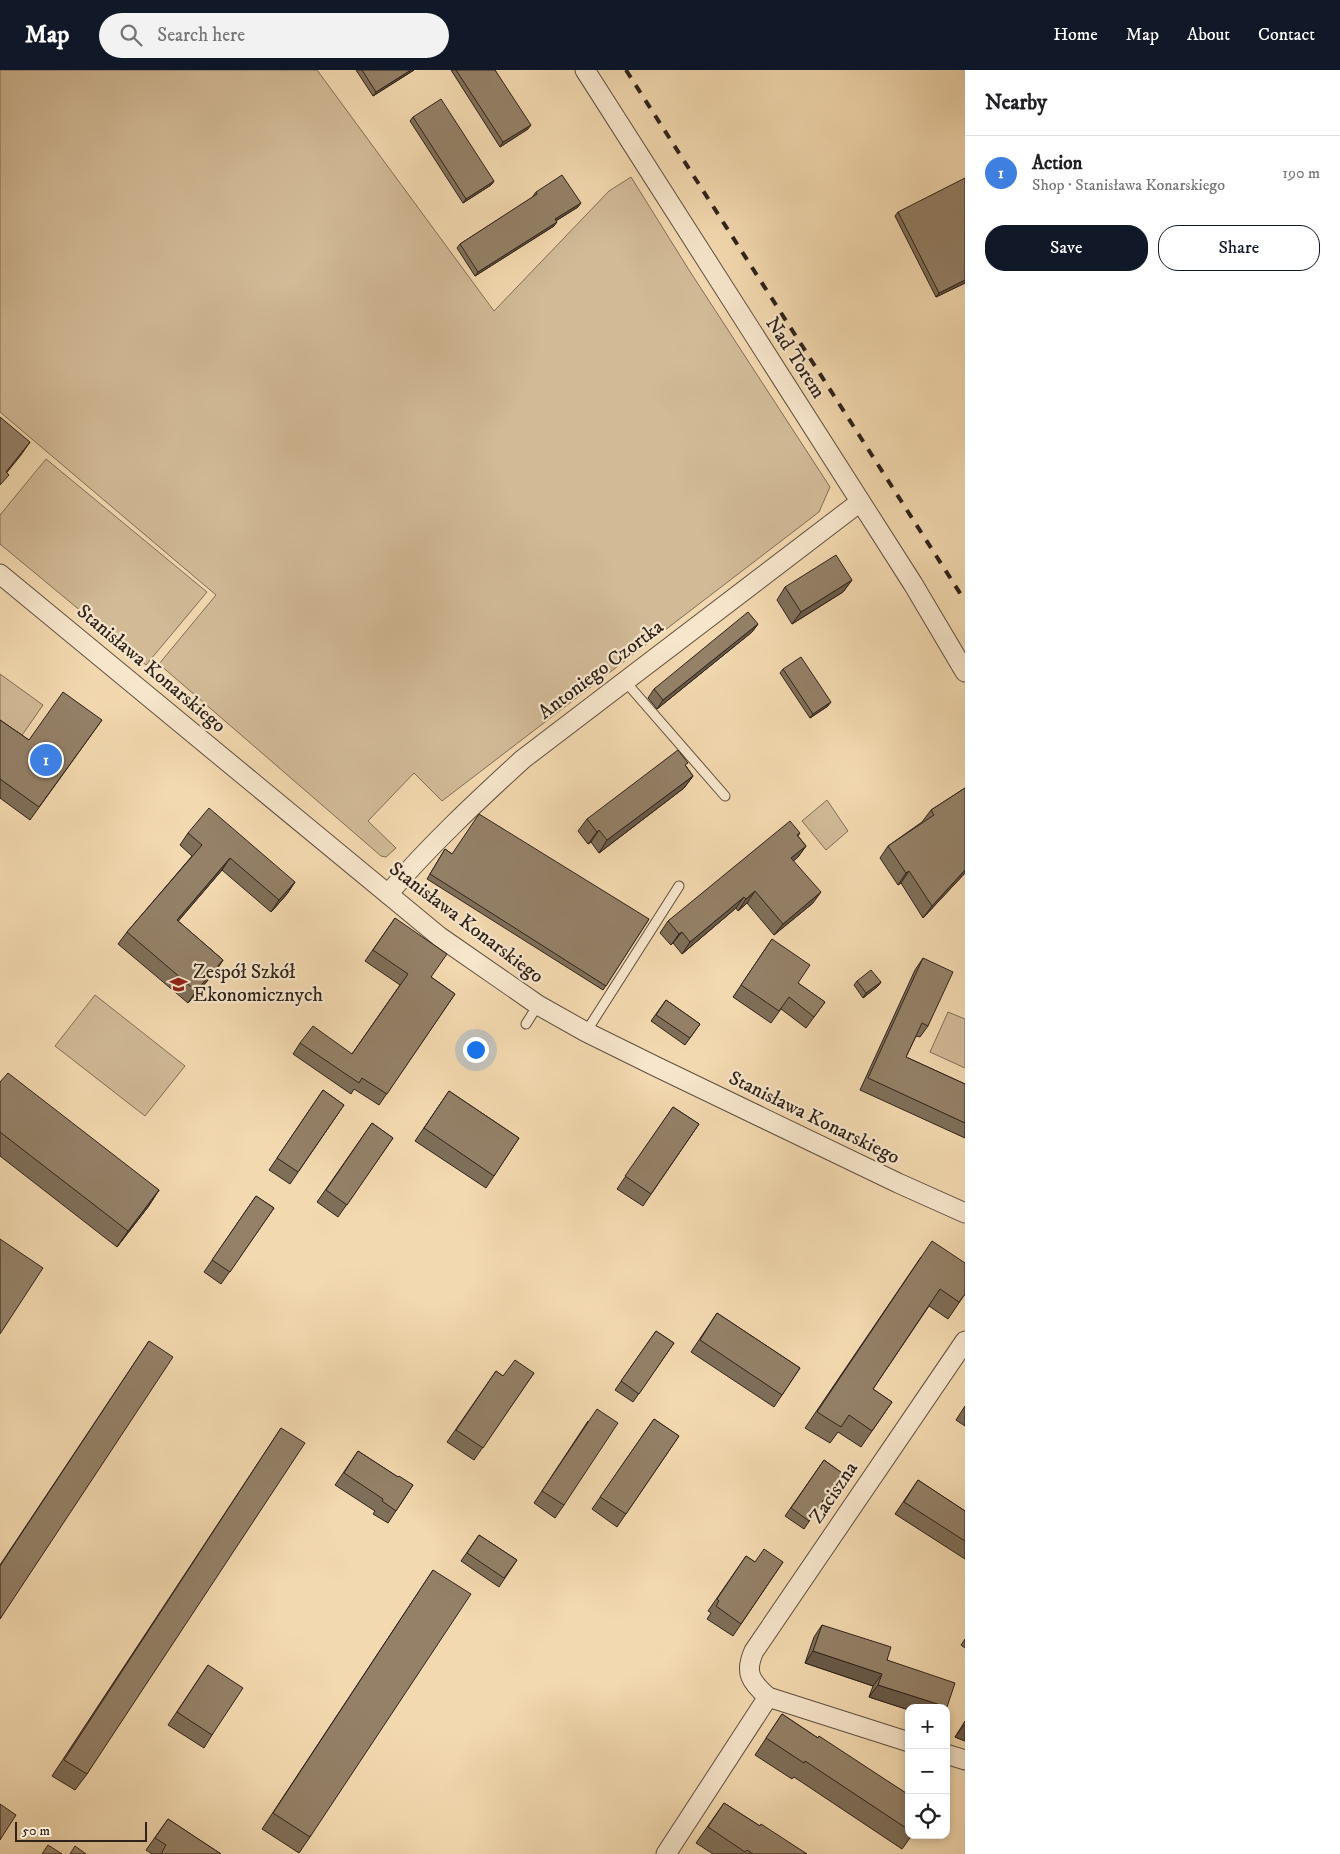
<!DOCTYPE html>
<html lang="en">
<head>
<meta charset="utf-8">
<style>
  :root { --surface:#fff; --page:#f2f2f2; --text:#202124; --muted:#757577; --line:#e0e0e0; --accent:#111827 }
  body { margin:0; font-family:"IM FELL DW Pica",serif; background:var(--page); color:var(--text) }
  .controls { position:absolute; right:15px; bottom:15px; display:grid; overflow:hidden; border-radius:10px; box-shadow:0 2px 8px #0003 }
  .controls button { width:45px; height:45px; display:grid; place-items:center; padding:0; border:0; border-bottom:1px solid var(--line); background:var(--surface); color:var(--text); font:25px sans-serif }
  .scale { position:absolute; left:15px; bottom:12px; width:132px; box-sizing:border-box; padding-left:5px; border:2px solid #2e221b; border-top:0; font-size:14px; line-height:18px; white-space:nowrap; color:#2e221b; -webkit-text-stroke:4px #f7e6cc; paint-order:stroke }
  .you { position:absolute; left:475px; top:979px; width:18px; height:18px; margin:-12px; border:4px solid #fff; border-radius:50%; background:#1a73e8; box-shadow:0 0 0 8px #1a73e833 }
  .badge { display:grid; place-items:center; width:32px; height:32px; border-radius:50%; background:var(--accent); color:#fff; font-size:16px; font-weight:700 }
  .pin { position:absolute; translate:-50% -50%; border:2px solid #fff; box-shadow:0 1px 5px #0006 }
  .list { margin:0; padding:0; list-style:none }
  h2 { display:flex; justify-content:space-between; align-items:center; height:65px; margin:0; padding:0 20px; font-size:21px }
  h2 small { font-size:16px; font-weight:400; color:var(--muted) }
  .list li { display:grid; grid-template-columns:32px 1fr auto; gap:15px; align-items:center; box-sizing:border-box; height:75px; padding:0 20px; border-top:1px solid var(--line) }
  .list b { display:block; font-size:19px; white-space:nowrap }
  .list p { margin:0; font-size:16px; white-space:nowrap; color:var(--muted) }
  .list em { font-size:16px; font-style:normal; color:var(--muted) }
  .actions { display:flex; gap:10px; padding:15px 20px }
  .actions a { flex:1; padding:11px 0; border:1px solid var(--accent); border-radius:20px; text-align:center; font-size:18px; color:var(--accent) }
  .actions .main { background:var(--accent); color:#fff }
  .icon { flex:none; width:28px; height:28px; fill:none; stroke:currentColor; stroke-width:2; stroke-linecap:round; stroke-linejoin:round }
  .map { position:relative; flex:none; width:965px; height:1784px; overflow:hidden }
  header { display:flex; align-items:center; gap:30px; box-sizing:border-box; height:70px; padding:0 25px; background:var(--accent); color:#fff }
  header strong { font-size:24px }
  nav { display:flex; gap:28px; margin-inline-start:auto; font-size:18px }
  .search { width:350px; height:45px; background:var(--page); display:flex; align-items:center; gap:12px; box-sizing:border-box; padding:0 18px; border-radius:28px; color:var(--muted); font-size:19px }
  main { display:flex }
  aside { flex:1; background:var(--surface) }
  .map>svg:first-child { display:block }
  .green { fill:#d2ba97; stroke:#806e59 }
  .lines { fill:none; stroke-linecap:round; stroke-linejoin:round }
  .service-casing { stroke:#5f5040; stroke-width:11 }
  .minor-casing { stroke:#5f5040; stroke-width:21 }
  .service { stroke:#f7e6cc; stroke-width:9 }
  .minor { stroke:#f7e6cc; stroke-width:19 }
  .rail { stroke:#2e221b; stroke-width:4; stroke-dasharray:9 9; stroke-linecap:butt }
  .wall { fill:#7f6f59; stroke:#2e221b }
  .shaded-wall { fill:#685a49; stroke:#2e221b }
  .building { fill:#948168; stroke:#2e221b }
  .labels { text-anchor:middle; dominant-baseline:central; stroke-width:4.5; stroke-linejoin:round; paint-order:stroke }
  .street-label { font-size:20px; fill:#2e221b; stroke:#f7e6cc }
  .poi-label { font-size:20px; fill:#2e221b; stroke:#f7e6cc; text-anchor:start }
</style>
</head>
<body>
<header>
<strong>Map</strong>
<div class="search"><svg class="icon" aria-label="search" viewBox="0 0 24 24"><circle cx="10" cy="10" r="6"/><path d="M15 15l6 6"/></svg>Search here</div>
<nav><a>Home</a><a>Map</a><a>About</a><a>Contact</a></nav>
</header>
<main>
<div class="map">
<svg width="965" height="1784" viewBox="0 0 965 1784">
  <rect width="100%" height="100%" fill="#f3d9b0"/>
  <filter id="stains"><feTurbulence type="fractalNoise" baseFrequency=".004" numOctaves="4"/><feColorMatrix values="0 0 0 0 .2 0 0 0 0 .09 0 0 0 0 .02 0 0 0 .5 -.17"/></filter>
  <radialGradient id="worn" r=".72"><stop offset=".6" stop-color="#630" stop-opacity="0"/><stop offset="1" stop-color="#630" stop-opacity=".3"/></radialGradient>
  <g class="green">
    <polygon points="0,0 317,0 494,241 609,121 631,107 689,200 830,417 819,442 442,731 414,703 368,751 396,778 386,787 381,786 159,594 216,525 0,342"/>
    <polygon points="46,389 207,522 146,595 0,474 0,445"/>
    <polygon points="0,604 43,635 18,671 0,658"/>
    <polygon points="827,730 848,761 826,780 802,751"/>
    <polygon points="95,925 185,996 145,1046 55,976"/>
    <polygon points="948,942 965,949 965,998 930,982"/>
  </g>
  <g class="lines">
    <defs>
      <g id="service">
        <polyline points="624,610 725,726"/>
        <polyline points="526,954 538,935"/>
        <polyline points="586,962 679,816"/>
      </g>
      <g id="minor">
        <polyline points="585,0 913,514 965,602"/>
        <polyline points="0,504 440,867 538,935 586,962 657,997 898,1113 965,1143"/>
        <path d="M388,824c41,-48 88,-92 135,-135l337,-257"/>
        <path d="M909,1672l-141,-45c-17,-15 -24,-24 -14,-46l211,-310"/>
        <polyline points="946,1684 965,1690"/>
        <polyline points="666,1784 768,1627"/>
      </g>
    </defs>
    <use href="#service" class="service-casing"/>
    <use href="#minor" class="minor-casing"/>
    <use href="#service" class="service"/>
    <use href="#minor" class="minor"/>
    <polyline class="rail" points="626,0 965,531"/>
  </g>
  <g class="wall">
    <polygon points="356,0 414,0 373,26"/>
    <polygon points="451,0 495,0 528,59 500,77"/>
    <polygon points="413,47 494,111 491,115 463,133 410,51"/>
    <polygon points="536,122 578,137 556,151 554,156 475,206 457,178 460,174 533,127 533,126"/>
    <polygon points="898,142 965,213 936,227 895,146"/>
    <polygon points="852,510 843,522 792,554 777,530 785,517"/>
    <polygon points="758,554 752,562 657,639 648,628 654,619"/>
    <polygon points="783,599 828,636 810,648 780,603"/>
    <polygon points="0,650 29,670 102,650 30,750 0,728"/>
    <polygon points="686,696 693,706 684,718 599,783 591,772 588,774 578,761 587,749"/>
    <polygon points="965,718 965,803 923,848 901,813 898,815 880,788 888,776 922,752 931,740"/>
    <polygon points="188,763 295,812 287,824 271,842 222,800 178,851 223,890 215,902 188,933 118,874 127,862 192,786 180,775"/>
    <polygon points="800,763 798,766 806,776 798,787 793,791 813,833 774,865 747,833 738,841 736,838 682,884 673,873 671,875 660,863 668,851"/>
    <polygon points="445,779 452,784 649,849 603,920 427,809"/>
    <polygon points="395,848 431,907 455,924 379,1035 354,1019 351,1024 293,984 300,973 352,984 400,915 365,891"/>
    <polygon points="772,869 798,913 825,932 806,958 781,939 771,953 733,927"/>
    <polygon points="923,888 928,956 920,967 916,966 906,987 965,1014 965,1068 860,1020 915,900"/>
    <polygon points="857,911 881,912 878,916 863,928 854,915"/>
    <polygon points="666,930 700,954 685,975 651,951"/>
    <polygon points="0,1012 159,1120 148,1137 117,1177 0,1086"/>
    <polygon points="323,1020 344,1035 290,1114 269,1100"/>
    <polygon points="449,1021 519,1068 486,1118 415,1071"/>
    <polygon points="673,1037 699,1054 643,1136 617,1119"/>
    <polygon points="372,1053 393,1068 338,1147 317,1132"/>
    <polygon points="256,1126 274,1138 221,1214 204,1202"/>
    <polygon points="921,1187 965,1224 948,1249 929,1236 873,1319 892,1332 861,1377 838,1362 830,1373 805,1358"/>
    <polygon points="717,1243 800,1298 774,1337 691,1282"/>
    <polygon points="656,1261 674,1273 633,1332 615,1320"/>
    <polygon points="149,1271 0,1549 0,1495"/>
    <polygon points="496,1301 503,1306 534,1303 474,1390 447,1372"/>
    <polygon points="965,1336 965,1356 956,1350"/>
    <polygon points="654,1349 679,1366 617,1457 592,1439"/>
    <polygon points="588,1351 564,1435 555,1448 534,1433"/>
    <polygon points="281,1358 87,1704 75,1720 52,1706"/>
    <polygon points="358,1381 398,1407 413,1415 388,1453 373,1444 375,1441 335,1415"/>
    <polygon points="824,1390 842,1403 804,1459 785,1446"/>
    <polygon points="918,1410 965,1441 965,1489 895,1444"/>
    <polygon points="479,1465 517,1490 499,1517 461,1491"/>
    <polygon points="746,1486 755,1492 783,1492 733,1566 707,1549 711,1543 708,1541"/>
    <polygon points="433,1500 310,1767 299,1783 262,1759"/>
    <polygon points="822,1555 887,1590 947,1637 946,1638 909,1638 909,1640 869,1627 873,1616 805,1593 814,1567"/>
    <polygon points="965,1569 965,1578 961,1575"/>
    <polygon points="208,1595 212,1665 204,1678 168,1655"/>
    <polygon points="782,1644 818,1668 909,1725 909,1765 912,1765 902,1779 794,1707 792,1709 755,1685"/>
    <polygon points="965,1651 965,1671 955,1667"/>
    <polygon points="724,1733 760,1756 807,1784 713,1784 696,1773"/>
    <polygon points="168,1749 221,1784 152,1784 146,1780"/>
  </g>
  <g class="shaded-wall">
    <polygon points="411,0 414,0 373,26 376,22"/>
    <polygon points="531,55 528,59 500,77 503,72"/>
    <polygon points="494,111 491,115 463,133 466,129"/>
    <polygon points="581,133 578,137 552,153 555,149"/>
    <polygon points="557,152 554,156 475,206 478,202"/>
    <polygon points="965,210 965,213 936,227 939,223"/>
    <polygon points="30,372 21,385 0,411 6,402"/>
    <polygon points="852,510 843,522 792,554 801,542"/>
    <polygon points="758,554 752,562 657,639 663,630"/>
    <polygon points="831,632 828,636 810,648 813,644"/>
    <polygon points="693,706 684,718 599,783 607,770"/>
    <polygon points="599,760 591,772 588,774 597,762"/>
    <polygon points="806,776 798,787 783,800 791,788"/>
    <polygon points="230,788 222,800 169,862 177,850"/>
    <polygon points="965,800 965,803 923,848 932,836"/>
    <polygon points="909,801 901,813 898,815 906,803"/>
    <polygon points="295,812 287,824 271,842 279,830"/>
    <polygon points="755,821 747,833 738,841 746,829"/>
    <polygon points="821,822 813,833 774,865 783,854"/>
    <polygon points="744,827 736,838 682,884 690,872"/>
    <polygon points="682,862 673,873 671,875 679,864"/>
    <polygon points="223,890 215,902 188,933 196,921"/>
    <polygon points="881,912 878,916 863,928 866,923"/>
    <polygon points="159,1120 148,1137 117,1177 128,1161"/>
    <polygon points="813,1581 882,1604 873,1616 805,1593"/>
    <polygon points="878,1615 947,1637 946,1638 909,1638 909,1640 869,1627"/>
    <polygon points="964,1655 965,1656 965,1671 955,1667"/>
  </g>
  <g class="building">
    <polygon points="362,0 411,0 376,22"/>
    <polygon points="456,0 495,0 531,55 503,72"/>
    <polygon points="441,29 494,111 466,129 413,47"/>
    <polygon points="562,105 581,133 555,149 557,152 478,202 460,174 537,124 536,122"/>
    <polygon points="965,108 965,210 939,223 898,142"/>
    <polygon points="0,347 30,372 6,402 9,405 0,415"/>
    <polygon points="836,485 852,510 801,542 785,517"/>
    <polygon points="748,542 758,554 663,630 654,619"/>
    <polygon points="801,587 831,632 813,644 783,599"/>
    <polygon points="63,622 102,650 39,737 0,709 0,650 29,670"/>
    <polygon points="678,680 688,693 685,695 693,706 607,770 599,760 597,762 587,749"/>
    <polygon points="965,718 965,800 932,836 909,801 906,803 888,776 934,745 931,740"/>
    <polygon points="209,738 295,812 279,830 230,788 177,850 223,890 196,921 127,862 202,775 188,763"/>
    <polygon points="479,744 649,849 606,916 430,804 445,779 452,784"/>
    <polygon points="790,751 800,763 797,765 806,776 791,788 821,822 783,854 755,821 746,829 744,827 690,872 682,862 679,864 668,851"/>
    <polygon points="395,848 447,884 431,907 455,924 387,1024 362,1008 359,1013 300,973 313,956 352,984 408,904 373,880"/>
    <polygon points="772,869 810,895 798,913 825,932 814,947 789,927 779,941 741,915"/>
    <polygon points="923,888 953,902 928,956 922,953 906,987 965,1014 965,1053 868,1008"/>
    <polygon points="871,900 881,912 866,923 857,911"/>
    <polygon points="666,930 700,954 690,968 656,945"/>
    <polygon points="8,1003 159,1120 128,1161 0,1062 0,1012"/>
    <polygon points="323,1020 344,1035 298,1102 277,1088"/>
    <polygon points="449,1021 519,1068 494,1106 424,1058"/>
    <polygon points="673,1037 699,1054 651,1124 625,1106"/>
    <polygon points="372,1053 393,1068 347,1135 326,1120"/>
    <polygon points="256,1126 274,1138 230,1202 212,1190"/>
    <polygon points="0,1169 43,1198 0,1264"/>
    <polygon points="932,1171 965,1193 965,1224 959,1232 940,1219 873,1319 892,1332 872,1361 849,1345 841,1357 817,1342"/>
    <polygon points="717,1243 800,1298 782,1325 700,1270"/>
    <polygon points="656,1261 674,1273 639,1324 621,1311"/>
    <polygon points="149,1271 173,1287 0,1549 0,1496"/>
    <polygon points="515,1290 534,1303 483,1378 456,1360 496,1301 503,1306"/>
    <polygon points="597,1339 618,1353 564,1435 542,1421"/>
    <polygon points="654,1349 679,1366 626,1444 600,1427"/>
    <polygon points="281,1358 305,1373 87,1704 64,1690"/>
    <polygon points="358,1381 398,1407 399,1406 413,1415 396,1441 382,1431 383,1429 344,1403"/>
    <polygon points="824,1390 842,1403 809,1451 791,1438"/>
    <polygon points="918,1410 965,1441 965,1471 904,1432"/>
    <polygon points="479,1465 517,1490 504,1508 467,1483"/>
    <polygon points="764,1479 783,1492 741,1554 716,1536 719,1531 717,1529 746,1486 755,1492"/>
    <polygon points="433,1500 471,1524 310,1767 273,1743"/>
    <polygon points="822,1555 891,1577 887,1590 955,1613 947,1637 878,1615 882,1604 813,1581"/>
    <polygon points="208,1595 243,1618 212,1665 177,1642"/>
    <polygon points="782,1644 818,1668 819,1666 909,1725 909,1760 805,1691 804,1693 766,1668"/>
    <polygon points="724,1733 760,1756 761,1754 807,1784 753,1784 747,1780 745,1782 708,1757"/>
    <polygon points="0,1734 16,1745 0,1770"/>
    <polygon points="168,1749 221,1784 161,1784 166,1775 155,1768"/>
    <polygon points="48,1775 62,1784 42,1784"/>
    <polygon points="75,1776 86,1784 70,1784"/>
  </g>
  <defs>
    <symbol id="school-bare" viewBox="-9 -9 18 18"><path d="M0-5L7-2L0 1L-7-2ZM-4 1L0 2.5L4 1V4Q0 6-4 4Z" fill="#8f2418" stroke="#f7e6cc" stroke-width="2.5" paint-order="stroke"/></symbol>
  </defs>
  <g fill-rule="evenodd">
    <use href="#school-bare" x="166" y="902" width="25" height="25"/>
  </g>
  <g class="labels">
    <g class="street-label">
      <text transform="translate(795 288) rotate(57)">Nad Torem</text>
      <text transform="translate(151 599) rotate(40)">Stanisława Konarskiego</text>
      <text transform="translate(601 600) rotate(-37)">Antoniego Czortka</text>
      <text transform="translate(466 853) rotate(37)">Stanisława Konarskiego</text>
      <text transform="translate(814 1048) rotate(26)">Stanisława Konarskiego</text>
      <text transform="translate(834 1423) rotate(-56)">Zaciszna</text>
    </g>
    <g class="poi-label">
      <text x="193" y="902">Zespół Szkół<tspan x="193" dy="23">Ekonomicznych</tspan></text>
    </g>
  </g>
  <rect width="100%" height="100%" filter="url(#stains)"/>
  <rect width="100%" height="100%" fill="url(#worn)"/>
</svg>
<div class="controls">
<button>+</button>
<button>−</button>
<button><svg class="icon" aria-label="locate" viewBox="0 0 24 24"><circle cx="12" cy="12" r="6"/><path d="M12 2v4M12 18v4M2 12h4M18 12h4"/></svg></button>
</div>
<div class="scale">50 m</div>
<div class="you"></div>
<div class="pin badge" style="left:46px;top:690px;background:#3f7fe0">1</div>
</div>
<aside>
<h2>Nearby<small></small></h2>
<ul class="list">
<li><span class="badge" style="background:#3f7fe0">1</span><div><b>Action</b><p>Shop · Stanisława Konarskiego</p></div><em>190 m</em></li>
</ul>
<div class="actions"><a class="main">Save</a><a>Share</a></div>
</aside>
</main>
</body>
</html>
